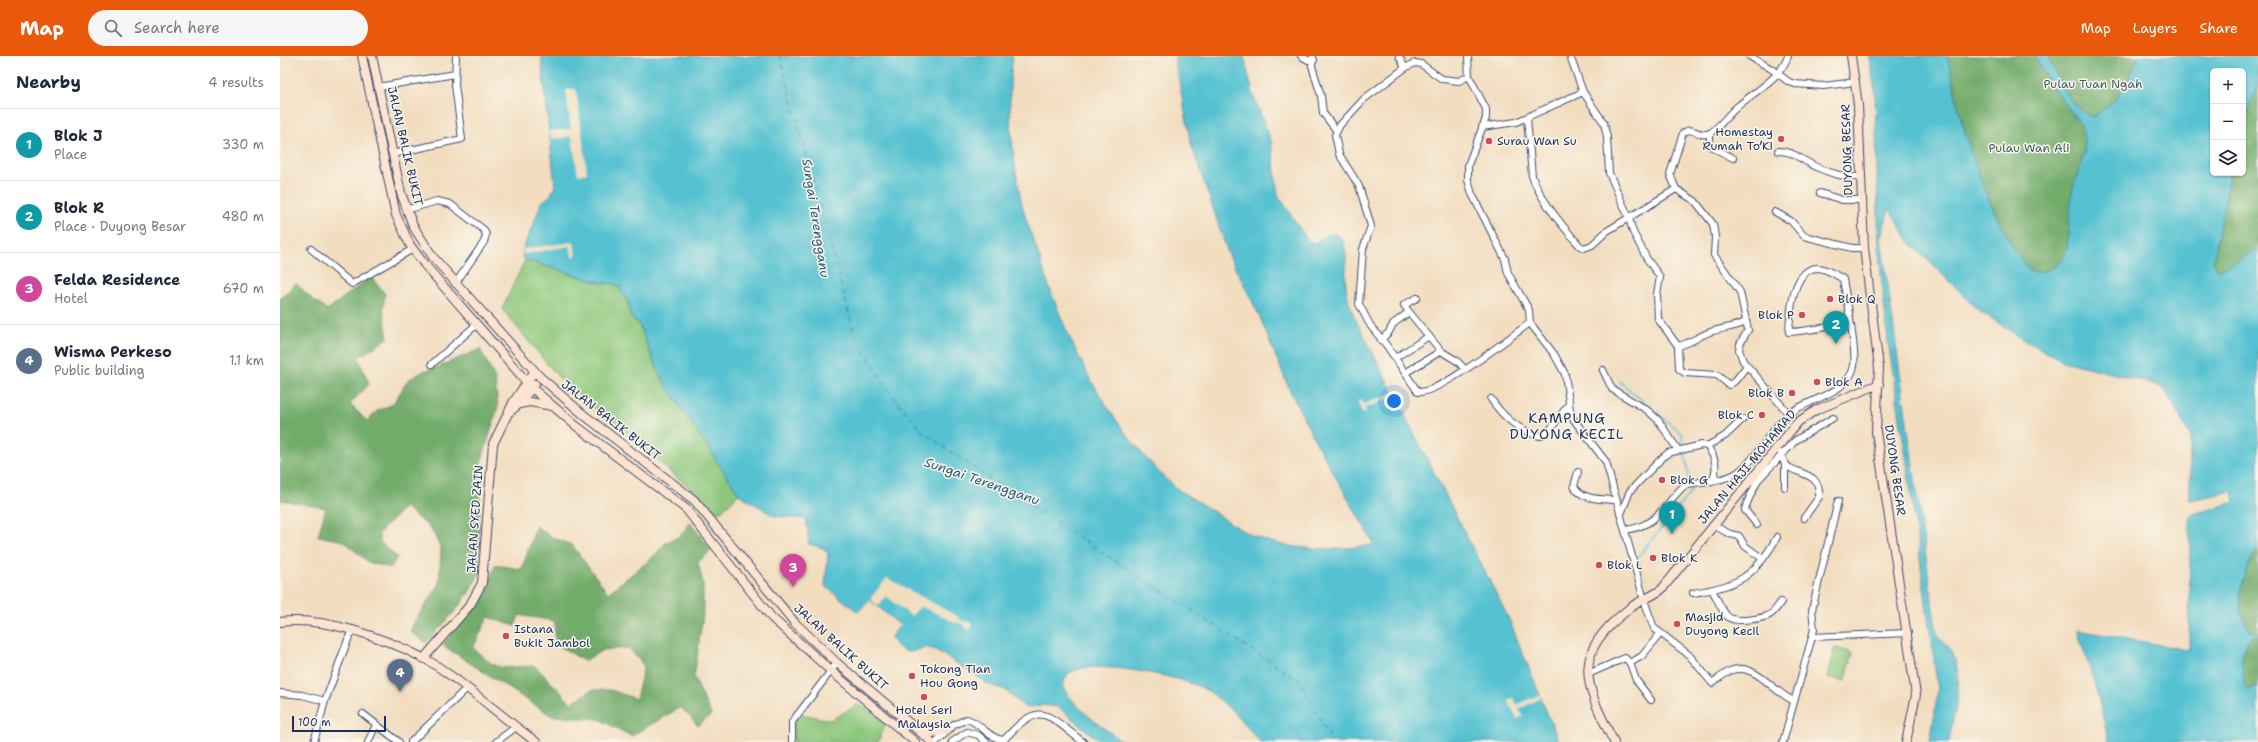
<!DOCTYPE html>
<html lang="en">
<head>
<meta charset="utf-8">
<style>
  :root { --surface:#fff; --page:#f6f6f7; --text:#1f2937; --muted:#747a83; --line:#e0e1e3; --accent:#ea580c }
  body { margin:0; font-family:"Shantell Sans",sans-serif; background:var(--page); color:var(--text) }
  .controls { position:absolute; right:12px; top:12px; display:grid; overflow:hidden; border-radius:6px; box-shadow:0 1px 3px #0004 }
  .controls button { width:36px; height:36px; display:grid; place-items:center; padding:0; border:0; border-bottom:1px solid var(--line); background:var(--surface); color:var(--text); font:20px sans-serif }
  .scale { position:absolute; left:12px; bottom:10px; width:94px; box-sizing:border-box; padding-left:4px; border:2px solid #1b2f5e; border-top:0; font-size:11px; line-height:14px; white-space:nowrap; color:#1b2f5e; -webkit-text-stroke:3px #fbf7ec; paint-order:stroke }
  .you { position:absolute; left:1114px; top:345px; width:14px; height:14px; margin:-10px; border:3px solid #fff; border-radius:50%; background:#1a73e8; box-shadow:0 0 0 6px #1a73e833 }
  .badge { display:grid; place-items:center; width:26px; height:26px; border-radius:50%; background:var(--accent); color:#fff; font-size:13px; font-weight:700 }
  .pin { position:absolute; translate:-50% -33px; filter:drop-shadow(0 1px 2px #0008) }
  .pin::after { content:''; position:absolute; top:21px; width:14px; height:12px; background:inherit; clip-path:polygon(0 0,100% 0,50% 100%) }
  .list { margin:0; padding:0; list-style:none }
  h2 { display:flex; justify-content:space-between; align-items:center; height:52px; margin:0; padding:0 16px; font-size:17px }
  h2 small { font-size:13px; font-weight:400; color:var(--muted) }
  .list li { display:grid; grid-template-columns:26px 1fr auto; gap:12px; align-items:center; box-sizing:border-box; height:72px; padding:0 16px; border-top:1px solid var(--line) }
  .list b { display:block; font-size:15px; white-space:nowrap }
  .list p { margin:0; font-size:13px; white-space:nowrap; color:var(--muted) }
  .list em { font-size:13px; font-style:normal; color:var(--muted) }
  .icon { flex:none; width:22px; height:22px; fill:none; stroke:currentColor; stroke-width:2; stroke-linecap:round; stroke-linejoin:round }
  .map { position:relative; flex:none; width:1978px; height:686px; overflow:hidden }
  header { display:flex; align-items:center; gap:24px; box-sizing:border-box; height:56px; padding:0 20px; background:var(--accent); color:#fff }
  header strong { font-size:19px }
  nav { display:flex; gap:22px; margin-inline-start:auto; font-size:14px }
  .search { width:280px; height:36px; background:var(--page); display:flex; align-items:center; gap:10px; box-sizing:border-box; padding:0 14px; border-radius:22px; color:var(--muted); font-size:15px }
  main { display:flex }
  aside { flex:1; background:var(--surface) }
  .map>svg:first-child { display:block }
  .green { fill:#8dc77b; stroke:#547b6c }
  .forest { fill:#72ac6b; stroke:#466e64; fill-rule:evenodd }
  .water { fill:#57c2d1; stroke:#397898 }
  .pier { fill:#f2ddbf }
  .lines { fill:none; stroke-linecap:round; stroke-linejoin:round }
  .stream { stroke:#57c2d1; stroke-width:2 }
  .ferry { stroke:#2d5b80; stroke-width:1; stroke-dasharray:5 4; stroke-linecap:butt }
  .street-casing { stroke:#3b496d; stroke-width:8 }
  .secondary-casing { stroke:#3b496d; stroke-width:10 }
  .street { stroke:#fff; stroke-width:6 }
  .secondary { stroke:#fde4d1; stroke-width:8 }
  .poi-dot { fill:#d1495b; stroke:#fbf7ec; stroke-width:1.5 }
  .labels { text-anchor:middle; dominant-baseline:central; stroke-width:3; stroke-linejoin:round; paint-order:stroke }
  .park-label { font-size:12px; fill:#3d5d67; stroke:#fbf7ec }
  .poi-label { font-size:12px; fill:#1b2f5e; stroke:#fbf7ec; text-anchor:start }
  .street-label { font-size:12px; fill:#1b2f5e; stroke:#fbf7ec }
  .water-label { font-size:13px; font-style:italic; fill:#2d5b80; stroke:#fbf7ec }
  .quarter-label { font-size:14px; letter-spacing:1px; fill:#1b2f5e; stroke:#fbf7ec }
</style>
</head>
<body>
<header>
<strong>Map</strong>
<div class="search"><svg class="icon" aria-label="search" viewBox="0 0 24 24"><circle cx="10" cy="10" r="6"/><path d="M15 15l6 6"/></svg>Search here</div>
<nav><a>Map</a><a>Layers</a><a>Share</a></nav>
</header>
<main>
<aside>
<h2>Nearby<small>4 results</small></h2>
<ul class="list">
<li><span class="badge" style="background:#0f9aa8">1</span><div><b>Blok J</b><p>Place</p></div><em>330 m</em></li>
<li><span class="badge" style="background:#0f9aa8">2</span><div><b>Blok R</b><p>Place · Duyong Besar</p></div><em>480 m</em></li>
<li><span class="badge" style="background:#d1479c">3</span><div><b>Felda Residence</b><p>Hotel</p></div><em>670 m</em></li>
<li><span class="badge" style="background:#5c6f8a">4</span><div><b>Wisma Perkeso</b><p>Public building</p></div><em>1.1 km</em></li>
</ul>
</aside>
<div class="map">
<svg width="1978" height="686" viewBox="0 0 1978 686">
  <rect width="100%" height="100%" fill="#fbf7ec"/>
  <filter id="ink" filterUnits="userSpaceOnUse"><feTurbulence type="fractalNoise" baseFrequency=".025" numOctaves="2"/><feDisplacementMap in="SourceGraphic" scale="8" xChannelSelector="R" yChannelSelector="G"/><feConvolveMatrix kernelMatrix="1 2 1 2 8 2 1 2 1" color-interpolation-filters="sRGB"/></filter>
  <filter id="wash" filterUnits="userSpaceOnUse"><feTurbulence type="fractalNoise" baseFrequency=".012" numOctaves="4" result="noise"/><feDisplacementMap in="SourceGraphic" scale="16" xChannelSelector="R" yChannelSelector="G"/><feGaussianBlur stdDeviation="0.9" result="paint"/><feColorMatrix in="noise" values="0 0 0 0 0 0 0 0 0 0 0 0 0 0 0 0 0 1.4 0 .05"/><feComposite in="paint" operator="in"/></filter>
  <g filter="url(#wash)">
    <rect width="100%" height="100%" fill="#f2ddbf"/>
    <g class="green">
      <path d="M245,204l77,23c13,0 14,-1 20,10 7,10 8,15 11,27l5,2 20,49 81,123 -20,19 -160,-135 -57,-69z"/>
      <polygon points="1555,592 1573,597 1565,625 1548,621"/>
      <polygon points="579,648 606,666 598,686 513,686 513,670 520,658 551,664"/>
    </g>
    <g class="forest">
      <path d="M1667,0h87l22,36 25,33 2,7 2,20 -13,39 -5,58c-5,17 -21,26 -37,22 -34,-41 -59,-113 -72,-164 -4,-17 -6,-34 -11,-51z"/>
      <path d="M1768,0h91c-11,25 -21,48 -47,61 -24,-9 -34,-39 -44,-61z"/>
      <polygon points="1978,30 1978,193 1945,212 1937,213 1933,203 1950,117 1963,117 1963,65"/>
      <path d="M91,221l14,17 -2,14 5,30 -30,20 11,26 -19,20 17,17 10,-10 16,-7 15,-24 16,-9 14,-4 42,-18 15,29 3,29 -18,59 -1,107c-11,27 -33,48 -53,70l-16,-12 6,-12 23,-34 2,-37 -10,-19 -26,-22 -26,26 1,9 17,15 -6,11 -23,-6 -24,-21 -26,-5 8,-28 -46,-8v-201l16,-16 16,16 15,11z"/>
      <path d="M410,467l22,27 -14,12 5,22v31l-9,62 17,38 -13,11 -17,-19 -50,29 -32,-17 -47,-3 -110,-71 44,-53 9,-27 27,4 14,-43 15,11 21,8 36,48 43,-34 14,-16 15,-7zM239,559l36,6v22l29,18 19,-11 26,-2 15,18 -8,33 -25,-9h-19l-21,13 -36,-37c-35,1 -34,8 -62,-18l15,-31 27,9z"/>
      <path d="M1978,492v86c-8,-2 -11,-7 -14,-15 -11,-25 1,-50 14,-71z"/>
      <path d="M1970,581h8v48l-10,5c-10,-8 -6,-44 2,-53z"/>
    </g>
    <g class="water">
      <path d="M261,0h472c-7,46 -1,99 8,144 4,19 12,38 18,56 26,84 65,163 129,225 13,12 29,20 43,29 13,8 25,18 38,24 37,17 84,17 123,11l1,-3 -55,-96 -28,-55 -31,-76 -31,-62 -37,-110 -17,-87h70l9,39 18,46 7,54 30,46 6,2c5,-2 13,-10 19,-9 19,2 11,40 13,53 1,10 5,20 8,29l154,301 51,125h-299c-15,-18 -31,-36 -50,-50 -23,-15 -97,-28 -125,-24 -6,1 -12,3 -17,5l-6,12c12,24 40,41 61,57h-22l-43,-35 -17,-2 -15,3 -21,-18 -15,-5 -54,-35 -12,-3c-18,9 -20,5 -34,-8l10,-14 -30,-25 -12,12 -33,-26 3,-33 -5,-5 -14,-4 -3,-25 -32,-3 -35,-22 -71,-106 -10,-17 -20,-49 -7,-4 -3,-18 -7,-8 -1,-6 -9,-3h-9l-77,-23 -2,-2v-9l19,-47 8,-6 5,-10z"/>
      <path d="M1589,0h78c5,17 7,34 11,51 13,51 38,123 72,164 16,4 32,-5 37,-22l5,-58 13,-39 -2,-20 -2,-7 -25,-33 -22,-36h14c10,22 20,52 44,61 26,-13 36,-36 47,-61h119v30l-15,35v-50h-30v102h17l-17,89 4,7 8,-1 33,-19v299c-13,21 -25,46 -14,71 3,8 6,13 14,15v3h-8c-12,13 -8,36 -4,52l4,1 8,-5v57h-149l-15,-61 -17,-51 112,20 1,-135 45,-13 -2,-11 -43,9v-65l-25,-45 -10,-6 -92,-23 -40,-22 -43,-28 -70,-68 -21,-35 -8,30 56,398c5,5 12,11 15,17 14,28 1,60 -3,89h-19l8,-52 -31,-226 -19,-123 -9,-88 -4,-162z"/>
    </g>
    <g class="pier">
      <polygon points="296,33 307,117 298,119 292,80 271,83 270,75 291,73 286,34"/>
      <polygon points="294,186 296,200 292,200 290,190 243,198 243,193"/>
      <polygon points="1115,337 1116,340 1085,352 1086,356 1082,357 1078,346 1082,344 1084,348"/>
      <polygon points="607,522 680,562 679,564 693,567 689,574 685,572 686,570 677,566 676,567 641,550 631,560 606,540 598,550 590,543"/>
      <polygon points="1259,639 1261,642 1239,653 1242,660 1237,663 1228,644 1233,642 1237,649"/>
    </g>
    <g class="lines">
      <polyline class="stream" points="1340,326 1402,378 1411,436 1356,503"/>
      <polyline class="ferry" points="500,0 575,280 612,339 643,376 702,418 1020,625 1052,686"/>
    </g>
  </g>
  <g filter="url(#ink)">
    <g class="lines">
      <defs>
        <g id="street">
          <polyline points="1021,0 1028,4 1034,4"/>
          <polyline points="1033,0 1032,10 1041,40 1043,57 1056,74"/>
          <polyline points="1119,0 1125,12"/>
          <path d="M1188,0l1,20 17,33v9l-18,47v15l4,14 33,65 3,14 21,37 1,13 24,31 11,20 6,42 35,46 38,138 10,28 35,27 23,28c6,-4 12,-9 18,-12 23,-11 44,22 64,30"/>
          <polyline points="1290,0 1303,36 1324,67 1327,81 1329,117 1349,162 1353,176 1367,203 1380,221 1377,238 1378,263 1398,290 1399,313 1405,317 1437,319 1449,329 1455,325 1466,311"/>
          <polyline points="1469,0 1490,12 1509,26 1515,28 1543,30 1576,26"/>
          <path d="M1508,0c-7,22 -34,36 -50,50 -8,6 -20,23 -28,27 -7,4 -14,-2 -21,-3l-6,3 -13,41 6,15 19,12 18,23 2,13 -1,18 26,37 8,38 -8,14 -1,6 4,11 46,53"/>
          <path d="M1189,20l-10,5 -17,-2 -21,-15 -6,-1 -10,5 -41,31 -24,26 -5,10 4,19 20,32 12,40 -8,23 -4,55 11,21 17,21 31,46c22,2 91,-55 112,-69"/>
          <polyline points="98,31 175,18"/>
          <path d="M1247,62l5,58c7,21 32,52 48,70l4,2 8,-3 15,-14 69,-42"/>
          <polyline points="1202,71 1236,66 1303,36"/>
          <polyline points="1430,77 1430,90 1453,102"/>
          <path d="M1498,95c13,0 18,5 29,11 16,9 35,16 54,15"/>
          <polyline points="112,98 182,83 175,29 176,0"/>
          <polyline points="1540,137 1562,144 1581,144"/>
          <polyline points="126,154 157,145 170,148 204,174 206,179 204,186 175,228"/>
          <polyline points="1495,156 1511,165 1524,180 1572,192 1584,192"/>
          <polyline points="31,193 72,228 133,193"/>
          <polyline points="1129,256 1124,249 1137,242"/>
          <polyline points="1101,284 1109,276 1113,268 1129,256 1161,295 1177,305 1185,313"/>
          <path d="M1398,290c13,-3 22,-11 35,-15 11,-3 22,-4 33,-9"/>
          <polyline points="1115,302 1149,280"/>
          <polyline points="152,308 196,269"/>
          <polyline points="1323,314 1332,333 1367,354 1378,364 1398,394"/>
          <polyline points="1125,317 1161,295"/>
          <path d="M1211,343c12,18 28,32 49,37l10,-6 18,-25"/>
          <polyline points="1427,390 1445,380 1463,363"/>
          <path d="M1501,397l4,12c15,11 36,7 34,32l-15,21"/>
          <polyline points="1505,409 1505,431"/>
          <path d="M1298,416l-4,14c8,15 29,13 43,14"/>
          <polyline points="1472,421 1477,425 1516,384 1553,362"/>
          <path d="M1341,458l9,-23 32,-33 6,-5 34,-8 5,1c9,12 11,22 5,36"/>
          <polyline points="1433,469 1450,478 1459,480 1465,490 1483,503"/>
          <path d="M1477,469l-12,-15c2,-11 9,-19 12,-29"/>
          <path d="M1346,474c33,-5 37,-25 59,-45 17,-5 34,-2 50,-11 23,-14 33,-44 55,-61 20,-15 58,-19 64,-47 3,-17 -8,-68 -11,-87 -7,-4 -17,-11 -26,-11 -25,1 -27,46 -28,64 21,-1 39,-6 61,-8"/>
          <path d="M1432,534c5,8 9,20 16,27 8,6 35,2 43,-3 4,-3 7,-8 10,-12"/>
          <path d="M1413,537c45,-7 62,-16 84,-56"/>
          <polyline points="1532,581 1534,573 1532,554 1558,445"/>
          <polyline points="1350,607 1362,600 1380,578"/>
          <polyline points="1308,618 1345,602 1350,607 1356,624 1371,644"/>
          <polyline points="0,637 22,639 45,645"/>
          <polyline points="83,658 119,686"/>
          <polyline points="34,686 45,645 72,573"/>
          <polyline points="88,686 96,669"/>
          <polyline points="131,686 187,632"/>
          <polyline points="216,686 236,671"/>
          <polyline points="512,686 512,666 557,607"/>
          <path d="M656,686l18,-17 13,-6c14,4 21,19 36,21"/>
          <polyline points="672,686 687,676 698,679 706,686"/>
          <path d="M722,686c38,-42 41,-31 81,0"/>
          <polyline points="1503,686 1532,581 1628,577"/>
        </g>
        <g id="secondary">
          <polyline points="82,0 116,159 130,189 144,208 252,332 295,369 406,453 492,562 551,615 635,686"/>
          <polyline points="92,0 121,137 133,170 153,201 260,321 304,359 414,444 515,567 557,607 652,686"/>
          <polyline points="1571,0 1578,49 1584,192 1599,312 1596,376 1636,639 1626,686"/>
          <polyline points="239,348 250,346 272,350"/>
          <polyline points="231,355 239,348 255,328"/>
          <path d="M0,566c43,-6 105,16 143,36 11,5 21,13 31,20 28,21 54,43 82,64"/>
          <polyline points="144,602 190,549 202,527 213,388 234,345 254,316"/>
          <polyline points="638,673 652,677 667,675"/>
          <path d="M1334,686c-31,-60 -43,-89 16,-134 10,-8 22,-11 32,-19l136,-167 18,-12 63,-26"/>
        </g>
      </defs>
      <use href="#street" class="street-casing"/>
      <use href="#secondary" class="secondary-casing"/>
      <use href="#street" class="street"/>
      <use href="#secondary" class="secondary"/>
    </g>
  </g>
  <g class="poi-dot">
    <circle cx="1501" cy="83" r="4"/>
    <circle cx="1209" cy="85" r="4"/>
    <circle cx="1550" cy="243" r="4"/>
    <circle cx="1522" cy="259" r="4"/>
    <circle cx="1537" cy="326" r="4"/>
    <circle cx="1512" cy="337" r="4"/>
    <circle cx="1482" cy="359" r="4"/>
    <circle cx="1382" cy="424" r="4"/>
    <circle cx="1373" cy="502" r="4"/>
    <circle cx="1319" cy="509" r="4"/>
    <circle cx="1397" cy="568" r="4"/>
    <circle cx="226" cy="580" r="4"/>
    <circle cx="632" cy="620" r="4"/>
    <circle cx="644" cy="641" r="4"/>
  </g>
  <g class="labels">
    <g class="park-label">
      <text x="1813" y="28">Pulau Tuan Ngah</text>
      <text x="1749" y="92">Pulau Wan Ali</text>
    </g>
    <g class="poi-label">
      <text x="1493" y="76" text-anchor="end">Homestay<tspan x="1493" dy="14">Rumah To’Ki</tspan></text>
      <text x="1217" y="85">Surau Wan Su</text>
      <text x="1558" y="243">Blok Q</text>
      <text x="1514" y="259" text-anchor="end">Blok P</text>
      <text x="1545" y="326">Blok A</text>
      <text x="1504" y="337" text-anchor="end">Blok B</text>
      <text x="1474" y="359" text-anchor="end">Blok C</text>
      <text x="1390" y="424">Blok G</text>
      <text x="1381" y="502">Blok K</text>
      <text x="1327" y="509">Blok L</text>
      <text x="1405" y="561">Masjid<tspan x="1405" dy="14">Duyong Kecil</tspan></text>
      <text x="234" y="573">Istana<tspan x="234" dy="14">Bukit Jambol</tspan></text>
      <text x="640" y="613">Tokong Tian<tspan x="640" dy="14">Hou Gong</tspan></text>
      <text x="644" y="654" text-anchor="middle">Hotel Seri<tspan x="644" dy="14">Malaysia</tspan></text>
    </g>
    <g class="street-label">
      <text transform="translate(125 90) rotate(77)">JALAN BALIK BUKIT</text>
      <text transform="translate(1567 94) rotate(-92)">DUYONG BESAR</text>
      <text transform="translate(331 364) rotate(38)">JALAN BALIK BUKIT</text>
      <text transform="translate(1467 411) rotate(-50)">JALAN HAJI MOHAMAD</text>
      <text transform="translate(1615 414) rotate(82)">DUYONG BESAR</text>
      <text transform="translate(195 463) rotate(-86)">JALAN SYED ZAIN</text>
      <text transform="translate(561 591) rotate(42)">JALAN BALIK BUKIT</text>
    </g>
    <g class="water-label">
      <text transform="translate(536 162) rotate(81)">Sungai Terengganu</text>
      <text transform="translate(702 425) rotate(19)">Sungai Terengganu</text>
    </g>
    <g class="quarter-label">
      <text x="1287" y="362">KAMPUNG<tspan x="1287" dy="16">DUYONG KECIL</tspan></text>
    </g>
  </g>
</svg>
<div class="controls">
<button>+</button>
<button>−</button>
<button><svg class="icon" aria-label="layers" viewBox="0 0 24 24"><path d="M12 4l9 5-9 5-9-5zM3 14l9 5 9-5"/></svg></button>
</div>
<div class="scale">100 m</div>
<div class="you"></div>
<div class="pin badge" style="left:1392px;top:478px;background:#0f9aa8">1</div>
<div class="pin badge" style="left:1556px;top:288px;background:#0f9aa8">2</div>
<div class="pin badge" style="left:513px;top:531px;background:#d1479c">3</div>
<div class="pin badge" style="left:120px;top:636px;background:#5c6f8a">4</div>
</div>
</main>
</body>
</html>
